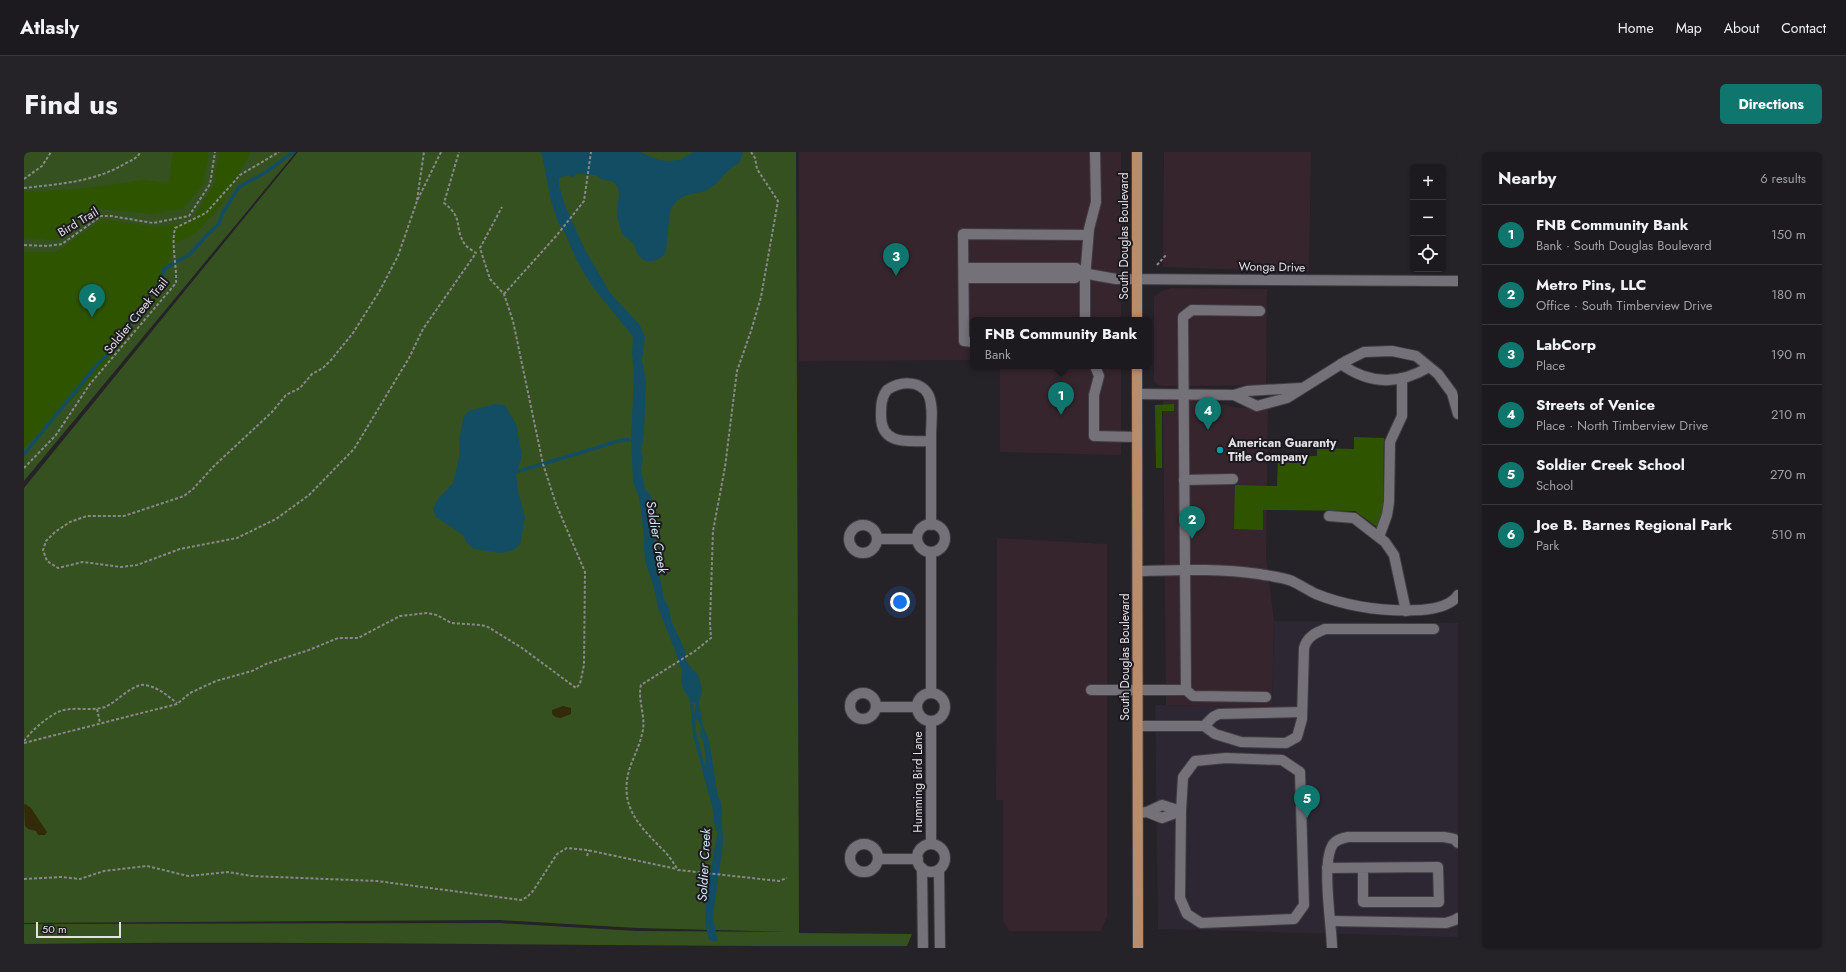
<!DOCTYPE html>
<html lang="en">
<head>
<meta charset="utf-8">
<style>
  :root { --surface:#1c1a1e; --page:#252327; --text:#f1f3f6; --muted:#a0a1a4; --line:#3a383c; --accent:#0f766e }
  body { margin:0; font-family:Jost,sans-serif; background:var(--page); color:var(--text) }
  .controls { position:absolute; right:12px; top:12px; display:grid; overflow:hidden; border-radius:6px; box-shadow:0 1px 3px #0004 }
  .controls button { width:36px; height:36px; display:grid; place-items:center; padding:0; border:0; border-bottom:1px solid var(--line); background:var(--surface); color:var(--text); font:20px sans-serif }
  .scale { position:absolute; left:12px; bottom:10px; width:85px; box-sizing:border-box; padding-left:4px; border:2px solid #e3e1e5; border-top:0; font-size:11px; line-height:14px; white-space:nowrap; color:#e3e1e5; -webkit-text-stroke:3px #1c181f; paint-order:stroke }
  .you { position:absolute; left:876px; top:450px; width:14px; height:14px; margin:-10px; border:3px solid #fff; border-radius:50%; background:#1a73e8; box-shadow:0 0 0 6px #1a73e833 }
  .badge { display:grid; place-items:center; width:26px; height:26px; border-radius:50%; background:var(--accent); color:#fff; font-size:13px; font-weight:700 }
  .pin { position:absolute; translate:-50% -33px; filter:drop-shadow(0 1px 2px #0008) }
  .pin::after { content:''; position:absolute; top:21px; width:14px; height:12px; background:inherit; clip-path:polygon(0 0,100% 0,50% 100%) }
  .popup { position:absolute; left:946px; top:165px; width:182px; height:52px; box-sizing:border-box; display:grid; place-content:center; border-radius:6px; background:var(--surface); filter:drop-shadow(0 1px 3px #0005); font-size:13px; white-space:nowrap; color:var(--muted) }
  .popup b { font-size:15px; color:var(--text) }
  .popup::after { content:''; position:absolute; left:50%; top:100%; margin-left:-8px; border:8px solid transparent; border-top-color:var(--surface) }
  .list { margin:0; padding:0; list-style:none }
  h2 { display:flex; justify-content:space-between; align-items:center; height:52px; margin:0; padding:0 16px; font-size:17px }
  h2 small { font-size:13px; font-weight:400; color:var(--muted) }
  .list li { display:grid; grid-template-columns:26px 1fr auto; gap:12px; align-items:center; box-sizing:border-box; height:60px; padding:0 16px; border-top:1px solid var(--line) }
  .list b { display:block; font-size:15px; white-space:nowrap }
  .list p { margin:0; font-size:13px; white-space:nowrap; color:var(--muted) }
  .list em { font-size:13px; font-style:normal; color:var(--muted) }
  .icon { flex:none; width:22px; height:22px; fill:none; stroke:currentColor; stroke-width:2; stroke-linecap:round; stroke-linejoin:round }
  .map { position:relative; flex:none; width:1434px; height:796px; overflow:hidden; border-radius:6px }
  header { display:flex; align-items:center; gap:24px; box-sizing:border-box; height:56px; padding:0 20px; background:var(--surface); border-bottom:1px solid var(--line) }
  header strong { font-size:19px }
  nav { display:flex; gap:22px; margin-inline-start:auto; font-size:14px }
  .intro { display:flex; align-items:center; justify-content:space-between; box-sizing:border-box; height:96px; padding:0 24px }
  h1 { margin:0; font-size:28px }
  .button { padding:10px 18px; border-radius:6px; background:var(--accent); color:#fff; font-size:14px; font-weight:700 }
  main { display:flex; gap:24px; padding:0 24px }
  aside { flex:1; background:var(--surface); border-radius:6px; box-shadow:0 1px 3px #0004 }
  .map>svg:first-child { display:block }
  .commercial { fill:#36252d }
  .built { fill:#2d2733 }
  .green { fill:#365120 }
  .forest { fill:#2e5400 }
  .sand { fill:#322a09 }
  .water { fill:#134d63 }
  .lines { fill:none; stroke-linecap:round; stroke-linejoin:round }
  .stream { stroke:#134d63; stroke-width:3.5 }
  .minor-casing { stroke:#413e44; stroke-width:12 }
  .major-casing { stroke:#413e44; stroke-width:12 }
  .path { stroke:#8a888c; stroke-width:2; stroke-dasharray:3 2; stroke-linecap:butt }
  .minor { stroke:#757179; stroke-width:10 }
  .major { stroke:#b98d6b; stroke-width:10 }
  .culture-dot { fill:#0f9aa8; stroke:#1c181f; stroke-width:1.5 }
  .labels { text-anchor:middle; dominant-baseline:central; stroke-width:4; stroke-linejoin:round; paint-order:stroke }
  .street-label { font-size:12px; fill:#e3e1e5; stroke:#1c181f }
  .poi-label { font-size:12px; font-weight:bold; fill:#e3e1e5; stroke:#1c181f; text-anchor:start }
  .water-label { font-size:13px; font-style:italic; fill:#d0e6f2; stroke:#1c181f }
</style>
</head>
<body>
<header>
<strong>Atlasly</strong>
<nav><a>Home</a><a>Map</a><a>About</a><a>Contact</a></nav>
</header>
<div class="intro"><h1>Find us</h1><a class="button">Directions</a></div>
<main>
<div class="map">
<svg width="1434" height="796" viewBox="0 0 1434 796">
  <rect width="100%" height="100%" fill="#252228"/>
  <g class="commercial">
    <polygon points="775,0 1097,0 1097,168 949,168 949,208 775,209"/>
    <polygon points="1140,0 1287,0 1285,120 1139,115"/>
    <polygon points="1147,136 1243,137 1242,233 1144,234 1137,234 1130,231 1130,145 1138,139"/>
    <polygon points="976,214 1097,214 1097,303 976,300"/>
    <polygon points="1183,248 1209,255 1244,258 1242,405 1250,469 1248,556 1142,553 1139,249"/>
    <polygon points="973,386 1083,392 1083,764 1077,779 985,779 979,768 979,648 972,648"/>
  </g>
  <polygon class="built" points="1250,469 1434,471 1434,785 1134,777 1131,553 1248,555"/>
  <g class="green">
    <polygon points="0,0 272,0 0,329"/>
    <path d="M274,0h498l3,781 113,1 -5,12c-294,1 -589,-6 -883,-2v-20l475,-1 138,8 151,1 -151,-4 -138,-8 -475,3v-435z"/>
  </g>
  <g class="forest">
    <polygon points="149,0 185,0 180,31 159,57 129,62 74,57 34,88 0,86 0,40 63,36 119,28 145,31"/>
    <polygon points="195,0 227,0 196,55 171,82 151,91 133,146 128,149 107,174 105,183 82,213 0,296 0,100 32,100 78,67 131,75 167,70 190,32"/>
    <polygon points="1150,252 1150,259 1138,259 1138,316 1132,316 1131,253"/>
    <polygon points="1330,285 1360,286 1359,361 1353,375 1331,359 1239,358 1239,378 1210,377 1211,333 1253,334 1254,304 1293,304 1293,296 1330,297"/>
  </g>
  <g class="sand">
    <polygon points="539,554 547,556 547,562 537,566 531,565 528,562 528,558"/>
    <polygon points="1,652 7,656 23,680 21,683 14,683 12,679 4,677 1,674 0,653"/>
  </g>
  <g class="water">
    <path d="M516,0h100l19,8 9,1 11,-1 15,-8h49l-3,10c-3,3 -7,4 -10,7 -7,6 -11,13 -18,18 -17,11 -30,1 -42,24l-4,40c-4,9 -14,12 -23,9l-6,-7 -3,-9 -12,-10 -5,-19 2,-19 -1,-8 -4,-6 -13,-3 -5,-4 -19,-1 -4,3 -5,-2 -9,3v7l5,18 21,47 26,44 29,31 5,12 -3,23 4,22 -2,52 -3,18 2,6 -2,11 4,20 6,6 5,36 -2,14 10,54 5,8 2,13 15,33v8l7,9 4,3 3,7 2,11 -3,11 4,24 6,14 9,57 3,5 2,40 -10,75 5,25 -9,-2 -4,-18 1,-20 -1,-3 12,-63v-17c-5,-10 -4,-22 -7,-34l-4,-3 -3,-7 3,-10 -1,-12 -2,-13 -3,-3 1,-10 -3,-7 -4,-2 2,-15 -6,-3 -7,-11 -2,-9 1,-9 -10,-30 2,-3 -8,-15 -21,-62 -3,-45 -3,-18 -6,-16 -2,-45 3,-62 -2,-22 1,-15 -3,-5 -38,-47 -15,-25 -12,-28 -7,-11 -7,-21 -9,-46z"/>
    <polygon points="470,252 481,253 493,274 495,290 498,300 496,311 492,320 494,339 501,365 496,393 489,398 477,401 450,397 442,390 439,383 412,365 409,357 414,347 429,331 435,306 435,288 440,264 445,259"/>
  </g>
  <g class="lines">
    <g class="stream">
      <polyline points="0,302 73,213 96,190 103,176 137,129 140,117 166,102 184,82 195,72 198,62 215,35 242,20 269,0"/>
      <polyline points="492,320 598,288 611,288"/>
      <polyline points="631,433 636,456 650,491"/>
      <polyline points="667,544 671,584 690,655 693,677"/>
    </g>
    <defs>
      <g id="minor">
        <polyline points="940,116 1052,116 1058,121"/>
        <polyline points="1058,121 1092,127 1434,129"/>
        <polyline points="940,126 1051,126 1058,121"/>
        <polyline points="1061,168 1061,126 1065,77 1072,50 1071,0"/>
        <polyline points="949,190 940,189 939,82 1064,83"/>
        <path d="M1317,212c29,21 58,21 88,3"/>
        <polyline points="1071,214 1075,224 1070,243 1070,284 1113,285"/>
        <polyline points="1113,242 1210,243 1233,254 1263,246 1322,209 1340,200 1368,199 1392,204 1414,222 1428,241 1434,262"/>
        <polyline points="1210,243 1223,239 1277,236"/>
        <polyline points="1160,328 1209,327"/>
        <polyline points="1305,364 1330,366 1361,390 1370,403 1382,459"/>
        <circle cx="907" cy="386" r="14"/>
        <path d="M907,373c0,-30 0,-60 0,-89 0,-13 3,-31 -3,-42 -9,-15 -29,-12 -41,-4 -6,8 -6,16 -6,26 0,30 28,25 50,25"/>
        <circle cx="839" cy="387" r="14"/>
        <polyline points="1355,385 1363,363 1365,350 1366,290 1378,264 1378,226"/>
        <polyline points="853,387 893,387"/>
        <polyline points="907,400 907,541"/>
        <path d="M1114,419c40,-1 82,-3 121,3 10,2 23,3 33,7 8,4 16,9 24,13 33,13 69,18 105,16 13,-1 30,-4 37,-15"/>
        <polyline points="1067,538 1162,538 1169,544 1242,545"/>
        <polyline points="1162,538 1159,165 1168,158 1236,159"/>
        <circle cx="839" cy="554" r="13"/>
        <circle cx="907" cy="555" r="14"/>
        <polyline points="853,555 893,555"/>
        <path d="M1114,574h66l11,8 26,8 45,1 11,-6 5,-18 2,-71c3,-11 11,-15 21,-19h109"/>
        <polyline points="1180,574 1189,565 1195,562 1278,560"/>
        <polygon points="1202,606 1258,608 1276,620 1280,753 1270,767 1177,771 1163,762 1156,746 1157,659 1159,625 1171,609"/>
        <polyline points="1123,660 1138,666 1157,659"/>
        <polyline points="1114,661 1123,660 1138,653 1157,659"/>
        <circle cx="840" cy="706" r="14"/>
        <polyline points="907,692 907,569"/>
        <circle cx="907" cy="706" r="14"/>
        <polyline points="854,707 894,707"/>
        <polyline points="898,716 899,796"/>
        <polyline points="1303,716 1414,715 1415,750 1339,750 1339,716"/>
        <polyline points="915,718 916,796"/>
        <polyline points="1307,769 1422,771 1431,768 1434,766"/>
        <path d="M1308,796c0,-22 -12,-89 2,-105 4,-4 9,-5 14,-6h96l10,2 4,4"/>
      </g>
      <g id="major">
        <polyline points="1113,0 1113,168"/>
        <polyline points="1113,214 1114,796"/>
      </g>
    </defs>
    <use href="#minor" class="minor-casing"/>
    <use href="#major" class="major-casing"/>
    <g class="path">
      <path d="M417,0l-24,49 -19,55 -19,36 -26,41 -22,27 -8,8 -11,6 -12,14 -14,7 -14,17 -58,54 -21,23 -9,7 -60,20h-37l-17,6 -15,10 -9,9 -3,9 4,11 11,7 25,-6 38,5 16,-2 43,-16 57,-11 39,-19 33,-24 45,-46 55,-91 14,-29 53,-76c-4,-3 -10,-6 -12,-10 -10,-16 0,-25 -20,-40l15,-51"/>
      <path d="M727,0l4,6 2,11 21,32 -17,96 -10,34 -14,40 -12,96 -12,64 -3,92 1,15 -16,13 -54,34c-4,16 6,32 1,49 -3,15 -13,30 -15,46 -4,31 15,48 34,68 7,6 12,14 17,22l101,11 8,-3"/>
      <polyline points="0,27 18,14 27,0"/>
      <path d="M0,36c35,-4 71,-6 102,-25 6,-3 12,-5 14,-11"/>
      <polyline points="393,48 400,0"/>
      <polyline points="0,93 23,94 38,92 77,64 87,64 129,71 165,64 186,32 191,0"/>
      <polyline points="1133,113 1142,103"/>
      <polyline points="480,142 533,83 560,49 567,0"/>
      <path d="M0,316l32,-33 34,-51 86,-101c1,-18 -5,-37 -1,-55l31,-15 34,-38 39,-23"/>
      <polyline points="73,557 76,571"/>
      <path d="M0,589c8,-11 20,-21 32,-28 14,-8 34,-1 49,-6 12,-5 28,-24 40,-22 15,3 21,10 32,18"/>
      <polyline points="0,591 153,552 166,541 192,529 228,519 242,512 285,498 314,486 334,486 376,464 403,461 413,463 427,471 457,473 464,475 498,496 552,536 556,532 560,513 561,420 532,352 519,312 489,169 480,142 466,127 456,96 478,55"/>
      <polyline points="563,704 565,698"/>
      <polyline points="0,727 37,725 56,727 80,719 123,714 164,724 204,720 227,724 353,729 497,748 503,745 509,739 533,702 543,696 563,698 653,717"/>
    </g>
    <use href="#minor" class="minor"/>
    <use href="#major" class="major"/>
  </g>
  <circle class="culture-dot" cx="1196" cy="298" r="4"/>
  <g class="labels">
    <g class="street-label">
      <text transform="translate(54 70) rotate(-31)">Bird Trail</text>
      <text transform="translate(1100 84) rotate(-90)">South Douglas Boulevard</text>
      <text transform="translate(1248 115) rotate(1)">Wonga Drive</text>
      <text transform="translate(112 164) rotate(-51)">Soldier Creek Trail</text>
      <text transform="translate(1101 505) rotate(-90)">South Douglas Boulevard</text>
      <text transform="translate(894 630) rotate(-90)">Humming Bird Lane</text>
    </g>
    <g class="poi-label">
      <text x="1204" y="291">American Guaranty<tspan x="1204" dy="14">Title Company</tspan></text>
    </g>
    <g class="water-label">
      <text transform="translate(633 385) rotate(80)">Soldier Creek</text>
      <text transform="translate(680 713) rotate(-87)">Soldier Creek</text>
    </g>
  </g>
</svg>
<div class="controls">
<button>+</button>
<button>−</button>
<button><svg class="icon" aria-label="locate" viewBox="0 0 24 24"><circle cx="12" cy="12" r="6"/><path d="M12 2v4M12 18v4M2 12h4M18 12h4"/></svg></button>
</div>
<div class="scale">50 m</div>
<div class="you"></div>
<div class="pin badge" style="left:1037px;top:263px">1</div>
<div class="popup"><b>FNB Community Bank</b>Bank</div>
<div class="pin badge" style="left:1168px;top:387px">2</div>
<div class="pin badge" style="left:872px;top:124px">3</div>
<div class="pin badge" style="left:1184px;top:278px">4</div>
<div class="pin badge" style="left:1283px;top:666px">5</div>
<div class="pin badge" style="left:68px;top:165px">6</div>
</div>
<aside>
<h2>Nearby<small>6 results</small></h2>
<ul class="list">
<li><span class="badge">1</span><div><b>FNB Community Bank</b><p>Bank · South Douglas Boulevard</p></div><em>150 m</em></li>
<li><span class="badge">2</span><div><b>Metro Pins, LLC</b><p>Office · South Timberview Drive</p></div><em>180 m</em></li>
<li><span class="badge">3</span><div><b>LabCorp</b><p>Place</p></div><em>190 m</em></li>
<li><span class="badge">4</span><div><b>Streets of Venice</b><p>Place · North Timberview Drive</p></div><em>210 m</em></li>
<li><span class="badge">5</span><div><b>Soldier Creek School</b><p>School</p></div><em>270 m</em></li>
<li><span class="badge">6</span><div><b>Joe B. Barnes Regional Park</b><p>Park</p></div><em>510 m</em></li>
</ul>
</aside>
</main>
</body>
</html>
